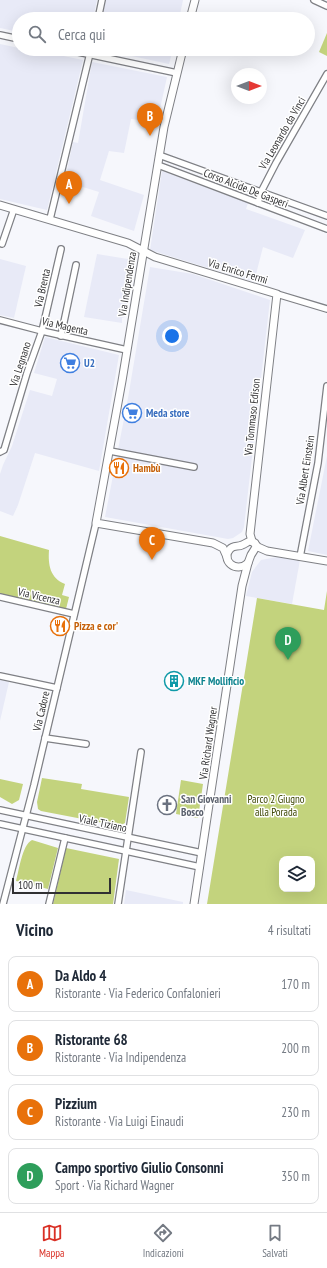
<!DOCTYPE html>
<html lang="it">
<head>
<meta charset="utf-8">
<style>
  :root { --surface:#fff; --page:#f2f2f3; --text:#1f2937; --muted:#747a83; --line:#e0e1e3; --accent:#d93025 }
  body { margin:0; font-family:"PT Sans Narrow",sans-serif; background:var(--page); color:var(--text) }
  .controls { position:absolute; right:12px; bottom:12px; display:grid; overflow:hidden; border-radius:8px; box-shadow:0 4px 16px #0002 }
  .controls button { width:36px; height:36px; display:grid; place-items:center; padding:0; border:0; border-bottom:1px solid var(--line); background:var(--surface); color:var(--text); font:20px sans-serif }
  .compass { position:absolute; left:231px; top:68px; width:36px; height:36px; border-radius:50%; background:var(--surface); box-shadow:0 4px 16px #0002; rotate:90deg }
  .scale { position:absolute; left:12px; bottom:10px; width:99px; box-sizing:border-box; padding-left:4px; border:2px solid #303032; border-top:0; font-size:11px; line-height:14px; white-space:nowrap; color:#303032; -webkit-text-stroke:3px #fff; paint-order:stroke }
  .you { position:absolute; left:172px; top:336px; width:14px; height:14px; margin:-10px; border:3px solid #fff; border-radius:50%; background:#1a73e8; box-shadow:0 0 0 6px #1a73e833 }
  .badge { display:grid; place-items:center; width:26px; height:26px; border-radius:50%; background:var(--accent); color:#fff; font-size:13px; font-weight:700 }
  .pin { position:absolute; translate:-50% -33px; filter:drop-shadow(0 1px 2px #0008) }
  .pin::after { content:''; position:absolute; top:21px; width:14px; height:12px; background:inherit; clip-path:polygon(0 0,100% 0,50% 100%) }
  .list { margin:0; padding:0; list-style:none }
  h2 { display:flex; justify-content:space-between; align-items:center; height:52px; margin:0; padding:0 16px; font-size:17px }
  h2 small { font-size:13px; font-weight:400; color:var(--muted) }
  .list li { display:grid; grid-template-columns:26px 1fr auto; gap:12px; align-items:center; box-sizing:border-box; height:56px; margin:0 8px 8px; padding:0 8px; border:1px solid var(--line); border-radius:8px }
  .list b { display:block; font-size:15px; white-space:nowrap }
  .list p { margin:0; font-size:13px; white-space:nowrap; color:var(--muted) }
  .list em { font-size:13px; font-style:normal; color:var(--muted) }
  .icon { flex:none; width:22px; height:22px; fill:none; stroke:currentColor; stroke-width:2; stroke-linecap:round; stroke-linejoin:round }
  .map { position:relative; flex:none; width:327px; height:904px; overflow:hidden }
  .search { position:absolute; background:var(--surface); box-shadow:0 4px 16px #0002; left:12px; right:12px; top:12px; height:44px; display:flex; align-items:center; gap:10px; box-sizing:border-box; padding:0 14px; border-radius:22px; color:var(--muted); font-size:15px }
  .sheet { height:308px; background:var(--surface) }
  nav { display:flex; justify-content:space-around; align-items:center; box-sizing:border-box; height:56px; border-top:1px solid var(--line); background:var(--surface); font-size:11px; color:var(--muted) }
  nav a { display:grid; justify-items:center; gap:2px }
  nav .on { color:var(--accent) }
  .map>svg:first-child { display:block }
  .built { fill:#e8eaf7 }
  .green { fill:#c3d37d; fill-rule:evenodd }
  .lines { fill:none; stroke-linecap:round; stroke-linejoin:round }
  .minor-casing { stroke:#7f8085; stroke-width:8 }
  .tertiary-casing { stroke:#7f8085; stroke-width:9 }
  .minor { stroke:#fff; stroke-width:5.5 }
  .tertiary { stroke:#fff; stroke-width:7 }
  .labels { text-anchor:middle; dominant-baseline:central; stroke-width:3; stroke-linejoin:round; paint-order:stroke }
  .street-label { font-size:11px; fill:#303032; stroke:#fff }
  .shop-label { font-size:11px; font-weight:bold; fill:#366cbe; stroke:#fff; text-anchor:start }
  .food-label { font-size:11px; font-weight:bold; fill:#c56008; stroke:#fff; text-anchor:start }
  .culture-label { font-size:11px; font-weight:bold; fill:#0d838f; stroke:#fff; text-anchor:start }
  .worship-label { font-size:11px; font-weight:bold; fill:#5b616d; stroke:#fff; text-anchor:start }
  .park-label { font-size:11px; fill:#3c4500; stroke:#fff }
</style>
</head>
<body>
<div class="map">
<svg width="327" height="904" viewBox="0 0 327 904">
  <rect width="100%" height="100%" fill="#f6f7fc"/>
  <g class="built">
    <polygon points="0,0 97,0 93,19 19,19 19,32 0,28"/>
    <polygon points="106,0 183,0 179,19 102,19"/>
    <polygon points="0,44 19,48 19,49 25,49 53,55 54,54 83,60 47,210 0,199"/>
    <polygon points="99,49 173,49 169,64"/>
    <polygon points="92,62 167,77 157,122 131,119 124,153 109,151 100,180 144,195 134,231 91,216 99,192 70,183 73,172 67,170 73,142 78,143"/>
    <polygon points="162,171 248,203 246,209 305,230 293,258 263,247 254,282 150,250"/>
    <polygon points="97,254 134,260 125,317 122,318 122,323 84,317"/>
    <polygon points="0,259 26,266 14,318 0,315"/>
    <polygon points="150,267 193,274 270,300 244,527 242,532 233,538 228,539 105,517 128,398"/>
    <polygon points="45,337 119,355 99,471 35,453 18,505 13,516 0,511 0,474 3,465 12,446 30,390 52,396 57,379 34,373"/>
    <polygon points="327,456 327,555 308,551"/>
    <polygon points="277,557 300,560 292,604 246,596 252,572 261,560"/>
    <polygon points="0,680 9,682 0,721"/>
    <polygon points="126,890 183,902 183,904 124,904"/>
  </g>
  <g class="green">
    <polygon points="327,33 327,56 319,52"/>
    <path d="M0,536l49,14c-1,15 1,28 16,34l-3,11 7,2 -3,12 -66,-15z"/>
    <path d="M327,591v313h-120l50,-306 67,12zM282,859h30v30h-30z"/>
    <polygon points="42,778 82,784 81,789 129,797 125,823 119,826 41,811 38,809 37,802"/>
    <polygon points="0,779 23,784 19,800 12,804 0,797"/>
    <polygon points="181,780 203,784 198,818 176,814"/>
    <path d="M32,840l26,8 -10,41 -32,-8c3,-10 6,-36 16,-41z"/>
    <polygon points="66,848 119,859 113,904 53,904"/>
  </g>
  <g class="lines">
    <defs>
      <g id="minor">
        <polyline points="314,0 327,6"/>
        <polyline points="98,19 102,0"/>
        <polyline points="0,35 19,39"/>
        <polyline points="64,49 177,73"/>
        <polyline points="159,155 327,216"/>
        <polyline points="158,165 327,229"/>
        <polyline points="258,203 261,192 276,163 327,74"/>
        <polyline points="50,219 91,49"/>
        <polyline points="2,244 14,209"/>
        <polyline points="277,294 327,309"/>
        <polyline points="0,320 42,331 127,350"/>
        <polyline points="61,336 76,265"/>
        <polyline points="110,451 194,467"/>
        <polyline points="0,452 4,450 27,373 42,331 61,249"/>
        <polyline points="300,557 318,463 327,386"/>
        <polyline points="0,597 74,614"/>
        <polyline points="0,676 57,688"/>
        <polyline points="45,738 86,744"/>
        <polyline points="0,810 202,853"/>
        <polyline points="0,824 200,867"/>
        <polyline points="3,904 34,785 96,523"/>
        <polyline points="49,904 65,838"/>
        <polyline points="118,904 141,752"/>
      </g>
      <g id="tertiary">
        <polyline points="190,19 195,0"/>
        <polyline points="183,49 164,127 122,381 96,523 213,543 223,548 227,557"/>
        <polyline points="0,205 128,243 155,257 277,294 250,534 252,541"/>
        <path d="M250,541l5,2 1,4 -5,8 -3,8c-12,11 -28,-3 -18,-14 3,-4 8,-2 12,-4 3,-1 5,-3 8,-4z"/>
        <polyline points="255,544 258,547 267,551 327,561"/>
        <polyline points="194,904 242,586 248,563"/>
      </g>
    </defs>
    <use href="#minor" class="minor-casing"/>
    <use href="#tertiary" class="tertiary-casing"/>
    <use href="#minor" class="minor"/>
    <use href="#tertiary" class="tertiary"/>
  </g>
  <defs>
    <symbol id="supermarket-ring" viewBox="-11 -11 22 22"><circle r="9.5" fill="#fff" stroke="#3f7fe0" stroke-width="1.5"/><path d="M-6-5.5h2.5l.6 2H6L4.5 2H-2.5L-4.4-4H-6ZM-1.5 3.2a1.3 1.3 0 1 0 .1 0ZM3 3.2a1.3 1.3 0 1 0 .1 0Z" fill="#3f7fe0"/></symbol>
    <symbol id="restaurant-ring" viewBox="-11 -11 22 22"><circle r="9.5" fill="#fff" stroke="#e8710a" stroke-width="1.5"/><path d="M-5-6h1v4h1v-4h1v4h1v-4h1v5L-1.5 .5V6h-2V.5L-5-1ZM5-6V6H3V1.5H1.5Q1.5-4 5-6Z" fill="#e8710a"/></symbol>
    <symbol id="building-ring" viewBox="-11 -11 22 22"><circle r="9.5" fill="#fff" stroke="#0f9aa8" stroke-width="1.5"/><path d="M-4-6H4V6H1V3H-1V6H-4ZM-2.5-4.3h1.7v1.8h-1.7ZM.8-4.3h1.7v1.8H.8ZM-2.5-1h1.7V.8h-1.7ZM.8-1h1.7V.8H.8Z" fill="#0f9aa8"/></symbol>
    <symbol id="church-ring" viewBox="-11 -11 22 22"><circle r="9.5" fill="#fff" stroke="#6b7280" stroke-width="1.5"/><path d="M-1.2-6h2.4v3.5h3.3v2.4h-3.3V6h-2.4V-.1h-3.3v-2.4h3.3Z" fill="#6b7280"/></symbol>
  </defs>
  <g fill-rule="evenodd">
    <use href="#supermarket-ring" x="59" y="352" width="22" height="22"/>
    <use href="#supermarket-ring" x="121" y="402" width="22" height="22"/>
    <use href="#restaurant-ring" x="108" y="457" width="22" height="22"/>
    <use href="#restaurant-ring" x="49" y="615" width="22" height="22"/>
    <use href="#building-ring" x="163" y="670" width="22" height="22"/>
    <use href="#church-ring" x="156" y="794" width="22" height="22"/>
  </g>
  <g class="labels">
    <g class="street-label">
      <text transform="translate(282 133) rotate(-60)">Via Leonardo da Vinci</text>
      <text transform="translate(246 188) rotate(21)">Corso Alcide De Gasperi</text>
      <text transform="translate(238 271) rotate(17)">Via Enrico Fermi</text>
      <text transform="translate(127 284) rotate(-81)">Via Indipendenza</text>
      <text transform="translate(42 288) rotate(-77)">Via Brenta</text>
      <text transform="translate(65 326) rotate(13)">Via Magenta</text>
      <text transform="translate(20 364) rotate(-72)">Via Legnano</text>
      <text transform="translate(252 417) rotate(-84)">Via Tommaso Edison</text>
      <text transform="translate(305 470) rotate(-81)">Via Albert Einstein</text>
      <text transform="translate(39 596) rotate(13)">Via Vicenza</text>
      <text transform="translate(41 711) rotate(-77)">Via Cadore</text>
      <text transform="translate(208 743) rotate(-82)">Via Richard Wagner</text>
      <text transform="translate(103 823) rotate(12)">Viale Tiziano</text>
    </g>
    <g class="shop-label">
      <text x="84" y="363">U2</text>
      <text x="146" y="413">Meda store</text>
    </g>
    <g class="food-label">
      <text x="133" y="468">Hambù</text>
      <text x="74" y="626">Pizza e cor'</text>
    </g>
    <g class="culture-label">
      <text x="188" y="681">MKF Mollificio</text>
    </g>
    <g class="worship-label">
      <text x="181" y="799">San Giovanni<tspan x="181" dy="13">Bosco</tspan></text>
    </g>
    <g class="park-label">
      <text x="276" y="799">Parco 2 Giugno<tspan x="276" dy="13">alla Porada</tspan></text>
    </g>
  </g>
</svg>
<div class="controls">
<button><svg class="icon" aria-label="layers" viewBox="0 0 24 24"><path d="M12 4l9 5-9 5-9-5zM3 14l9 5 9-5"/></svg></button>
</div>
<svg class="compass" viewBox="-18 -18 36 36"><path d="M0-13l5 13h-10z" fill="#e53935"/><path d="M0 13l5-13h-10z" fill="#747a83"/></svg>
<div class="scale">100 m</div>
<div class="you"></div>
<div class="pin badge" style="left:69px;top:204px;background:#e8710a">A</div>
<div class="pin badge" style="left:150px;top:136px;background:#e8710a">B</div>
<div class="pin badge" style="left:152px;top:560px;background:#e8710a">C</div>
<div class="pin badge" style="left:288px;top:660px;background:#2e9e5b">D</div>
<div class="search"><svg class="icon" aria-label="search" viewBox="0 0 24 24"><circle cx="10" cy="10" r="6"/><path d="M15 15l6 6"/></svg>Cerca qui</div>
</div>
<section class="sheet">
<h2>Vicino<small>4 risultati</small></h2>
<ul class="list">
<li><span class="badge" style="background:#e8710a">A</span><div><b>Da Aldo 4</b><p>Ristorante · Via Federico Confalonieri</p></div><em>170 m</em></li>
<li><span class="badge" style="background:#e8710a">B</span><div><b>Ristorante 68</b><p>Ristorante · Via Indipendenza</p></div><em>200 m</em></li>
<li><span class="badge" style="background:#e8710a">C</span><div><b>Pizzium</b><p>Ristorante · Via Luigi Einaudi</p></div><em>230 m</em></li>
<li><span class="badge" style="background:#2e9e5b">D</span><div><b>Campo sportivo Giulio Consonni</b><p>Sport · Via Richard Wagner</p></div><em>350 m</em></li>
</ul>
</section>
<nav>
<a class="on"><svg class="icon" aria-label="map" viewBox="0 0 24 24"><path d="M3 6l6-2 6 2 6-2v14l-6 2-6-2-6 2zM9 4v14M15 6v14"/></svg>Mappa</a>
<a><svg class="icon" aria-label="directions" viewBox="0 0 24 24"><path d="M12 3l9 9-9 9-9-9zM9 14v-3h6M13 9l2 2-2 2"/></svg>Indicazioni</a>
<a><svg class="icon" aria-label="saved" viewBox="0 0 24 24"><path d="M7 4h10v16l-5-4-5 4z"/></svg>Salvati</a>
</nav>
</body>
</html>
